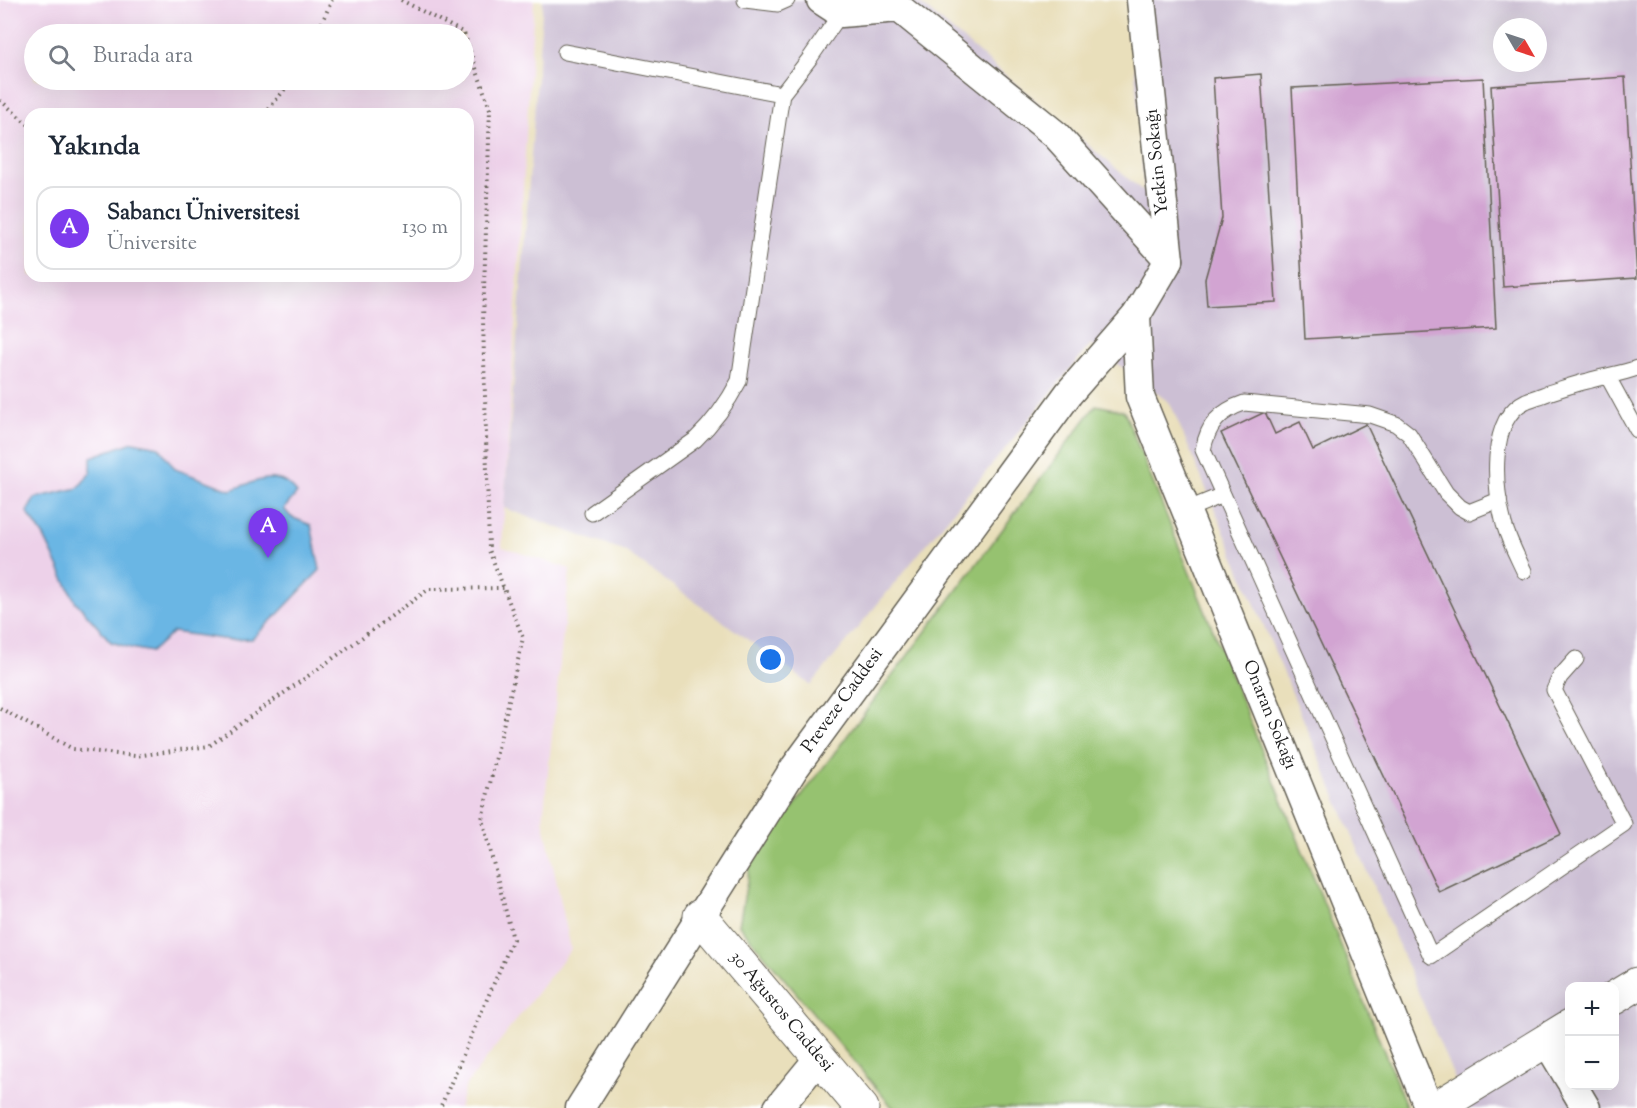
<!DOCTYPE html>
<html lang="tr">
<head>
<meta charset="utf-8">
<style>
  :root { --surface:#fff; --page:#f2f2f3; --text:#1f2937; --muted:#747a83; --line:#e0e1e3; --accent:#7c3aed }
  body { margin:0; font-family:"Sorts Mill Goudy",serif; background:var(--page); color:var(--text) }
  .controls { position:absolute; right:18px; bottom:18px; display:grid; overflow:hidden; border-radius:12px; box-shadow:0 6px 24px #0002 }
  .controls button { width:54px; height:54px; display:grid; place-items:center; padding:0; border:0; border-bottom:2px solid var(--line); background:var(--surface); color:var(--text); font:30px sans-serif }
  .compass { position:absolute; left:1493px; top:18px; width:54px; height:54px; border-radius:50%; background:var(--surface); box-shadow:0 6px 24px #0002; rotate:129deg }
  .you { position:absolute; left:771px; top:660px; width:21px; height:21px; margin:-15px; border:4px solid #fff; border-radius:50%; background:#1a73e8; box-shadow:0 0 0 9px #1a73e833 }
  .badge { display:grid; place-items:center; width:39px; height:39px; border-radius:50%; background:var(--accent); color:#fff; font-size:20px; font-weight:700 }
  .pin { position:absolute; translate:-50% -50px; filter:drop-shadow(0 2px 3px #0008) }
  .pin::after { content:''; position:absolute; top:32px; width:21px; height:18px; background:inherit; clip-path:polygon(0 0,100% 0,50% 100%) }
  .list { margin:0; padding:0; list-style:none }
  h2 { display:flex; justify-content:space-between; align-items:center; height:78px; margin:0; padding:0 24px; font-size:26px }
  h2 small { font-size:20px; font-weight:400; color:var(--muted) }
  .list li { display:grid; grid-template-columns:39px 1fr auto; gap:18px; align-items:center; box-sizing:border-box; height:84px; margin:0 12px 12px; padding:0 12px; border:2px solid var(--line); border-radius:18px }
  .list b { display:block; font-size:22px; white-space:nowrap }
  .list p { margin:0; font-size:20px; white-space:nowrap; color:var(--muted) }
  .list em { font-size:20px; font-style:normal; color:var(--muted) }
  .icon { flex:none; width:33px; height:33px; fill:none; stroke:currentColor; stroke-width:2; stroke-linecap:round; stroke-linejoin:round }
  .map { position:relative; flex:none; width:1637px; height:1108px; overflow:hidden }
  .search { position:absolute; background:var(--surface); box-shadow:0 6px 24px #0002; left:24px; top:24px; width:450px; height:66px; display:flex; align-items:center; gap:15px; box-sizing:border-box; padding:0 21px; border-radius:33px; color:var(--muted); font-size:22px }
  .panel { position:absolute; background:var(--surface); box-shadow:0 6px 24px #0002; left:24px; top:108px; width:450px; height:174px; border-radius:18px }
  .map>svg:first-child { display:block }
  .built { fill:#edd1e9; fill-rule:evenodd }
  .industrial { fill:#ccbfd4; fill-rule:evenodd }
  .green { fill:#96c26f; stroke:#596f46; stroke-width:1.5 }
  .water { fill:#6bb6e4; stroke:#446980; stroke-width:1.5 }
  .building { fill:#d2a4d2 }
  .lines { fill:none; stroke-linecap:round; stroke-linejoin:round }
  .service-casing { stroke:#646054; stroke-width:17 }
  .minor-casing { stroke:#646054; stroke-width:31 }
  .tertiary-casing { stroke:#646054; stroke-width:35 }
  .path { stroke:#646054; stroke-width:4; stroke-dasharray:1.5 4.5; stroke-linecap:butt }
  .service { stroke:#fff; stroke-width:15 }
  .minor { stroke:#fff; stroke-width:28 }
  .tertiary { stroke:#fff; stroke-width:33 }
  .labels { text-anchor:middle; dominant-baseline:central; stroke-width:5; stroke-linejoin:round; paint-order:stroke }
  .street-label { font-size:18px; fill:#1c1c1c; stroke:#fff }
</style>
</head>
<body>
<div class="map">
<svg width="1637" height="1108" viewBox="0 0 1637 1108">
  <rect width="100%" height="100%" fill="#fff"/>
  <filter id="ink" filterUnits="userSpaceOnUse"><feTurbulence type="fractalNoise" baseFrequency=".0167" numOctaves="2"/><feDisplacementMap in="SourceGraphic" scale="12" xChannelSelector="R" yChannelSelector="G"/><feConvolveMatrix kernelMatrix="1 2 1 2 8 2 1 2 1" color-interpolation-filters="sRGB"/></filter>
  <filter id="wash" filterUnits="userSpaceOnUse"><feTurbulence type="fractalNoise" baseFrequency=".008" numOctaves="4" result="noise"/><feDisplacementMap in="SourceGraphic" scale="24" xChannelSelector="R" yChannelSelector="G"/><feGaussianBlur stdDeviation="1.35" result="paint"/><feColorMatrix in="noise" values="0 0 0 0 0 0 0 0 0 0 0 0 0 0 0 0 0 1.4 0 .05"/><feComposite in="paint" operator="in"/></filter>
  <g filter="url(#wash)">
    <rect width="100%" height="100%" fill="#e9dfbb"/>
    <path class="built" d="M0,0h534l-32,547 68,22 -27,250 28,130 -105,136 -7,23h-459zM34,34h430v46h-430zM30,114h438v162h-438z"/>
    <path class="industrial" d="M543,0h373l228,192 -14,-192h507v1108h-170l-297,-705 -79,-59 -280,341 -185,-133 -122,-44zM1502,27h36v36h-36zM1570,986h44v100h-44z"/>
    <polygon class="green" points="1096,405 1124,411 1407,1108 893,1108 739,925 750,865"/>
    <path class="water" d="M133,442l26,5 16,22 55,21c25,-8 48,-22 67,3l-13,16 7,8 20,8 9,45 -40,42 -28,27 -23,1 -56,-8 -22,20 -20,-4 -20,-6 -36,-41 -31,-64 -17,-25 8,-14 43,-10 13,-16v-15z"/>
    <g id="blocks">
      <g class="building">
        <polygon points="1261,74 1276,302 1207,306 1205,279 1222,218 1213,78"/>
        <polygon points="1625,77 1637,278 1503,287 1491,86"/>
        <polygon points="1483,78 1496,328 1305,339 1292,88"/>
        <polygon points="1265,412 1275,434 1300,422 1313,450 1366,424 1561,834 1439,892 1221,433"/>
      </g>
    </g>
  </g>
  <g filter="url(#ink)">
    <use href="#blocks" fill-opacity="0" stroke="#646054" stroke-width="1.5"/>
    <g class="lines">
      <defs>
        <g id="service">
          <polyline points="745,0 778,4 787,0"/>
          <polyline points="565,52 782,94"/>
          <polyline points="1608,377 1637,430"/>
          <path d="M1499,500l-30,12 -9,-5 -14,-14 -37,-59 -13,-10 -26,-9 -126,-12c-24,8 -36,21 -41,47l228,506 193,-132 -70,-134 6,-13 16,-18"/>
          <polyline points="1186,510 1223,495"/>
          <path d="M592,513l103,-73c19,-18 32,-36 44,-59l43,-287 28,-36 31,-45"/>
          <path d="M1524,571c-7,-15 -15,-30 -20,-47 -9,-34 -17,-105 22,-123 7,-3 15,-5 22,-8 13,-4 26,-9 40,-12 16,-5 33,-7 49,-13"/>
        </g>
        <g id="minor">
          <polyline points="821,0 841,13 899,8 1056,135 1169,260"/>
          <polyline points="1136,316 1140,397 1429,1108"/>
          <polyline points="1546,1040 1570,1080"/>
          <polyline points="1573,1086 1586,1108"/>
          <polyline points="580,1108 793,770 1069,393 1136,316 1169,260 1141,0"/>
          <polyline points="778,1108 819,1058"/>
        </g>
        <g id="tertiary">
          <polyline points="700,916 862,1108"/>
          <polyline points="1614,998 1637,984"/>
          <polyline points="1436,1108 1570,1026"/>
        </g>
      </defs>
      <use href="#service" class="service-casing"/>
      <use href="#minor" class="minor-casing"/>
      <use href="#tertiary" class="tertiary-casing"/>
      <g class="path">
        <polyline points="401,0 464,33 490,109 483,320 489,550 523,638 482,819 513,939 440,1108"/>
        <polyline points="317,34 332,0"/>
        <polyline points="0,100 30,126"/>
        <polyline points="265,114 292,80"/>
        <polyline points="0,708 73,749 135,756 209,746 335,657 429,589 504,588"/>
      </g>
      <use href="#service" class="service"/>
      <use href="#minor" class="minor"/>
      <use href="#tertiary" class="tertiary"/>
    </g>
  </g>
  <g class="labels">
    <g class="street-label">
      <text transform="translate(1158 162) rotate(-96)">Yetkin Sokağı</text>
      <text transform="translate(843 701) rotate(-54)">Preveze Caddesi</text>
      <text transform="translate(1269 715) rotate(68)">Onaran Sokağı</text>
      <text transform="translate(781 1012) rotate(50)">30 Ağustos Caddesi</text>
    </g>
  </g>
</svg>
<div class="controls">
<button>+</button>
<button>−</button>
</div>
<svg class="compass" viewBox="-18 -18 36 36"><path d="M0-13l5 13h-10z" fill="#e53935"/><path d="M0 13l5-13h-10z" fill="#747a83"/></svg>
<div class="you"></div>
<div class="pin badge" style="left:268px;top:558px">A</div>
<div class="search"><svg class="icon" aria-label="search" viewBox="0 0 24 24"><circle cx="10" cy="10" r="6"/><path d="M15 15l6 6"/></svg>Burada ara</div>
<section class="panel">
<h2>Yakında<small></small></h2>
<ul class="list">
<li><span class="badge">A</span><div><b>Sabancı Üniversitesi</b><p>Üniversite</p></div><em>130 m</em></li>
</ul>
</section>
</div>
</body>
</html>
